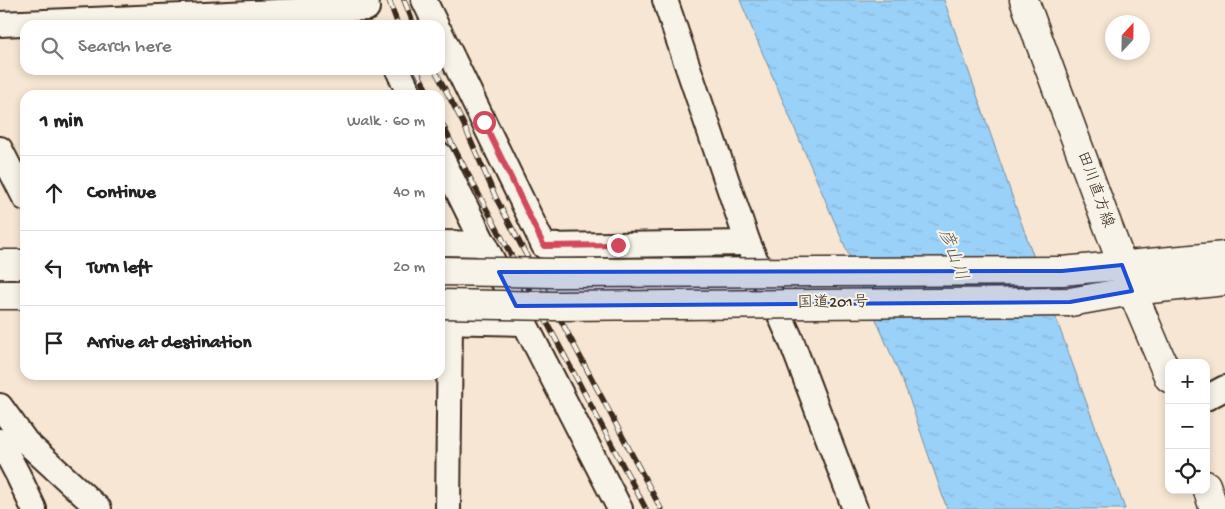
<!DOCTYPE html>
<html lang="en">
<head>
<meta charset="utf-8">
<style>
  :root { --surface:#fff; --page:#f2f2f2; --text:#222; --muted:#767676; --line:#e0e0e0 }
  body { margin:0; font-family:"Gochi Hand","Klee One",sans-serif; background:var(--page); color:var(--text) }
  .controls { position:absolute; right:15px; bottom:15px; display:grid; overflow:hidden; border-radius:10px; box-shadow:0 2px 8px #0003 }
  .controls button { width:45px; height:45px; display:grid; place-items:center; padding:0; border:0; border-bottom:1px solid var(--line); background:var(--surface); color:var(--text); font:25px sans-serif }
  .compass { position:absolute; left:1105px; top:15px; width:45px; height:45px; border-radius:50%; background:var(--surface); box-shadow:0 2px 8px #0003; rotate:22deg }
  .stop { position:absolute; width:15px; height:15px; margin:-11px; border:4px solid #d1495b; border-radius:50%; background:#fff }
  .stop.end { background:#d1495b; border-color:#fff; box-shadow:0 1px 5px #0008 }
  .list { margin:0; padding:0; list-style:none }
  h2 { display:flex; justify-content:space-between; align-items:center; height:65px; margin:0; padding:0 20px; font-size:21px }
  h2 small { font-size:16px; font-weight:400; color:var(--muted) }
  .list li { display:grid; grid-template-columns:32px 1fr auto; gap:15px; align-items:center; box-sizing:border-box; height:75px; padding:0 20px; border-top:1px solid var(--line) }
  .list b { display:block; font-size:19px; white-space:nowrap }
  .list em { font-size:16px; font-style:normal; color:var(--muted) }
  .icon { flex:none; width:28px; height:28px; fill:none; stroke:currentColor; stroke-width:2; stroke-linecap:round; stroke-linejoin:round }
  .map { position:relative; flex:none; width:1225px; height:509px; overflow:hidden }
  .search { position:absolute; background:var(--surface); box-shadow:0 2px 8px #0003; left:20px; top:20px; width:425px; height:55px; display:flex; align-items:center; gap:12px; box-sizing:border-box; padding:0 18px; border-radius:15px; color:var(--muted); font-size:19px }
  .panel { position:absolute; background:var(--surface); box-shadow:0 2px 8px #0003; left:20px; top:90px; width:425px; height:290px; border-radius:15px }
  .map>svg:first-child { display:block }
  .water { fill:url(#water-ripples); stroke:#748ea1 }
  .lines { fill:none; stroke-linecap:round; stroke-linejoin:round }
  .minor-casing { stroke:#3b2a1e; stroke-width:28 }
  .primary-casing { stroke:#3b2a1e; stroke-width:31 }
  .trunk-casing { stroke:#3b2a1e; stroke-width:31 }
  .minor { stroke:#f7f3e8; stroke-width:24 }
  .primary { stroke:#f7f3e8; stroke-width:28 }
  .trunk { stroke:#f7f3e8; stroke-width:28 }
  .rail-casing { stroke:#3b2a1e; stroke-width:5.5 }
  .rail { stroke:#f7f3e8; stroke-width:4; stroke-dasharray:11; stroke-linecap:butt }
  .trunk-bridge-casing { stroke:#3b2a1e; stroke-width:31; stroke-linecap:butt }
  .trunk-bridge { stroke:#f7f3e8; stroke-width:28 }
  .route { stroke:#d1495b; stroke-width:6 }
  .marked { fill:#1d4ed8; fill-opacity:0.2; stroke:#1d4ed8; stroke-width:4; stroke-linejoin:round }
  .labels { text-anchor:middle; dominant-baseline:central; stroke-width:4; stroke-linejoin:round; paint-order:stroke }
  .street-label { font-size:16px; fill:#3b2a1e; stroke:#f7f3e8 }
  .water-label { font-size:18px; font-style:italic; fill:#535455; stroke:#f7f3e8 }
</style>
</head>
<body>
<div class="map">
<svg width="1225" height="509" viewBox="0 0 1225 509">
  <defs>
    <pattern id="water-ripples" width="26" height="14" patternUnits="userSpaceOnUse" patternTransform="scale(1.25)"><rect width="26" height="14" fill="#9ad1f9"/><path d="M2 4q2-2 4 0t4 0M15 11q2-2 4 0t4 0" fill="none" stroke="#86b4d5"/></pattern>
  </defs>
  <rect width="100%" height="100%" fill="#f6e6d3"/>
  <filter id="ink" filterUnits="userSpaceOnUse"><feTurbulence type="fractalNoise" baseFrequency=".02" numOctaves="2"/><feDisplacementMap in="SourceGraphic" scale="10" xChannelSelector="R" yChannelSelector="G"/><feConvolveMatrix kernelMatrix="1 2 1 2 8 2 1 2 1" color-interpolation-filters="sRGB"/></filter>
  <g filter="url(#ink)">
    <polygon class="water" points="740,0 944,0 1020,219 1125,509 947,509 907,392"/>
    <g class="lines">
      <defs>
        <g id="minor">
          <polyline points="424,0 436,25"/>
          <polyline points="665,0 748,243 791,340 855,509"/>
          <polyline points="0,24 367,8"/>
          <polyline points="440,32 544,246 748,243"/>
          <polyline points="398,70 410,95"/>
          <polyline points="0,149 25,198"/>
          <polyline points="440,155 481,238 620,509"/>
          <polyline points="440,243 485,244"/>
          <polyline points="440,321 525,323"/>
          <polyline points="1206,398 1225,388"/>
          <polyline points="0,406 26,442 99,509"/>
          <polyline points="0,441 18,475 34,509"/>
          <polyline points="448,509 450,321"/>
        </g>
        <g id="primary">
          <polyline points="1024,0 1132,291 1169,378"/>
          <polyline points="1206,485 1214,509"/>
        </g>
        <g id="trunk">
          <polyline points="0,264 25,264"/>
          <polyline points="1062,271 1225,256"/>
          <polyline points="0,295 25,295"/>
          <polyline points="1070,302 1132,291 1225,281"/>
        </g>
      </defs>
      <use href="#minor" class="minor-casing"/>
      <use href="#primary" class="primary-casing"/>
      <use href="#trunk" class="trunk-casing"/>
      <use href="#minor" class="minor"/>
      <use href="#primary" class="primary"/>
      <use href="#trunk" class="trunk"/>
      <defs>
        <g id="rail">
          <polyline points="389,0 398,25"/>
          <polyline points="404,0 414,25"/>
          <polyline points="417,70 429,95"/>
          <polyline points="435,70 463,123 496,198 661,509"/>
          <polyline points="440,119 451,142 646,509"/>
        </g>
      </defs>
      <use href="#rail" class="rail-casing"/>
      <use href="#rail" class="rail"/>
      <defs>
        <g id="trunk-bridge">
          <polyline points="440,271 553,273 1062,271"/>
          <polyline points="440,304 555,306 1070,302"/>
        </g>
      </defs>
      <use href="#trunk-bridge" class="trunk-bridge-casing"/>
      <use href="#trunk-bridge" class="trunk-bridge"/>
    </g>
  </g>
  <g class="lines" filter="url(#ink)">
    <polyline class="route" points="484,122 544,246 618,245"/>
  </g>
  <path class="marked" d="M1122,265l10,26 -62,11 -554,4 -17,-34 563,-1z"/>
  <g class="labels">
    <g class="street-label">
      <text transform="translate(1094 190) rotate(70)">田川直方線</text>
      <text transform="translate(833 304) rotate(-1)">国道201号</text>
    </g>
    <g class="water-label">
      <text transform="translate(952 255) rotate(70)">彦山川</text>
    </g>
  </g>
</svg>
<div class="controls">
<button>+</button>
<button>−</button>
<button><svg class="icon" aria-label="locate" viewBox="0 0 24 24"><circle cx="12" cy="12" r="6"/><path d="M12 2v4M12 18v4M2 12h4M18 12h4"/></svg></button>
</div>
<svg class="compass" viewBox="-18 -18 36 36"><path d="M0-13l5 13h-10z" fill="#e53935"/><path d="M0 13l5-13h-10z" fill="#767676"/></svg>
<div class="stop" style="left:484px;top:122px"></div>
<div class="stop end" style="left:618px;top:245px"></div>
<div class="search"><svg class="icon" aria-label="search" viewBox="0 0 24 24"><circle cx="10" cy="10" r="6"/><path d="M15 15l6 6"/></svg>Search here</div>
<section class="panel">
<h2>1 min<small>Walk · 60 m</small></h2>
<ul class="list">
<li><svg class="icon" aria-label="ahead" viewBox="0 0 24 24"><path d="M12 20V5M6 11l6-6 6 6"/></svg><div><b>Continue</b></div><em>40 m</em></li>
<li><svg class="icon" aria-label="left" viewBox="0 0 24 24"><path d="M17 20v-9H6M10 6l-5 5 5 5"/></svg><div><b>Turn left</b></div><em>20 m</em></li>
<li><svg class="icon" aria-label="arrive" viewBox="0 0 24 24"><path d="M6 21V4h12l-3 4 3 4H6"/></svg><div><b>Arrive at destination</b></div></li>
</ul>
</section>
</div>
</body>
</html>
